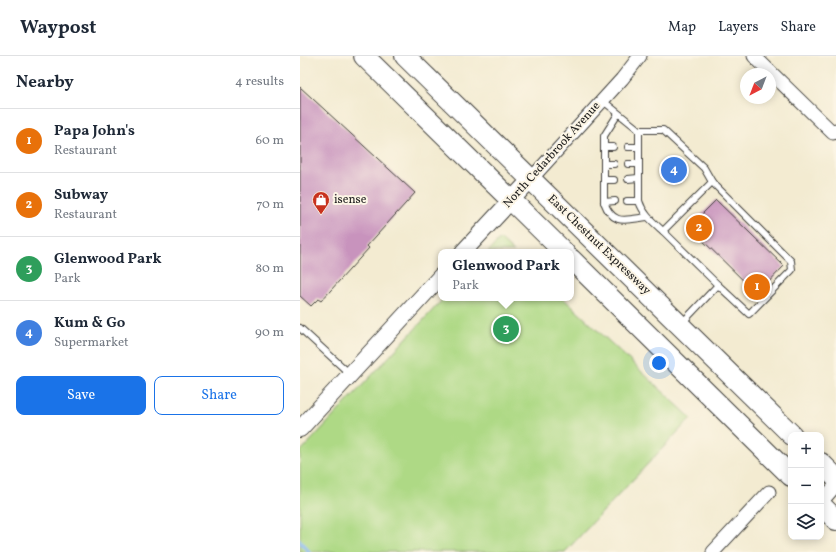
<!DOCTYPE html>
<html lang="en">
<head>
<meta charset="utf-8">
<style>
  :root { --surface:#fff; --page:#f2f2f3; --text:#1f2937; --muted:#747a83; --line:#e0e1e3; --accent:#1a73e8 }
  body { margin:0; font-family:Vollkorn,serif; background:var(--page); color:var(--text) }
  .controls { position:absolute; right:12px; bottom:12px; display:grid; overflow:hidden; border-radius:8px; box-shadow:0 2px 10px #0003 }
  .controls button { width:36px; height:36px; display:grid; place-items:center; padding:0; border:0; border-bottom:1px solid var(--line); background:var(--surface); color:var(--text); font:20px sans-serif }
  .compass { position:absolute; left:440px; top:12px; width:36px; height:36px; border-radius:50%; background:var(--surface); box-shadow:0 2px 10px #0003; rotate:222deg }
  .you { position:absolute; left:359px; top:307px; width:14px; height:14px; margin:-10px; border:3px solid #fff; border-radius:50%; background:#1a73e8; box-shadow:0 0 0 6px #1a73e833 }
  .badge { display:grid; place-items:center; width:26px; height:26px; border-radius:50%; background:var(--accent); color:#fff; font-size:13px; font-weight:700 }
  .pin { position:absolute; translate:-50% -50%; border:2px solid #fff; box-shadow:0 1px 4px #0006 }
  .popup { position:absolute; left:138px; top:193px; width:136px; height:52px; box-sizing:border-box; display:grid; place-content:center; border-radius:8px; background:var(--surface); filter:drop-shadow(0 1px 3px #0005); font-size:13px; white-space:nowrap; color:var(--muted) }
  .popup b { font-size:15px; color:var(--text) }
  .popup::after { content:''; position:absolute; left:50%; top:100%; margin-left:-8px; border:8px solid transparent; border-top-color:var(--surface) }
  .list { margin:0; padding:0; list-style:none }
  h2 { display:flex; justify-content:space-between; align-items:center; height:52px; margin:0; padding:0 16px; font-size:17px }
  h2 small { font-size:13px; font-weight:400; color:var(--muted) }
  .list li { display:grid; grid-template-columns:26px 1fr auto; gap:12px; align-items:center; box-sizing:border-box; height:64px; padding:0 16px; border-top:1px solid var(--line) }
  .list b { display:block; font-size:15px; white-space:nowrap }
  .list p { margin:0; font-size:13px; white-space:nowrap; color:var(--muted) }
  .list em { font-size:13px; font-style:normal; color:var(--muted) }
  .actions { display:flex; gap:8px; padding:12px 16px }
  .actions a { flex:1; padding:9px 0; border:1px solid var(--accent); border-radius:8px; text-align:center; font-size:14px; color:var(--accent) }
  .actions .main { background:var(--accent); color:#fff }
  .icon { flex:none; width:22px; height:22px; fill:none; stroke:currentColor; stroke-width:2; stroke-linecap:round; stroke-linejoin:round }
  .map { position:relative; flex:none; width:536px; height:496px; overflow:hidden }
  header { display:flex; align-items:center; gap:24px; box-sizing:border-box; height:56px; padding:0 20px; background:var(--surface); border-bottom:1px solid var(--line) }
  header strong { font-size:19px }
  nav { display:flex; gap:22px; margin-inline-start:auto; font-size:14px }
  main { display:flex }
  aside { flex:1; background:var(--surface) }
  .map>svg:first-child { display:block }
  .green { fill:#aed985; stroke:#657a50 }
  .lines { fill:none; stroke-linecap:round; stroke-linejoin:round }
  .stream { stroke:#81b5ef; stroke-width:4 }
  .building { fill:#c893bd }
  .service-casing { stroke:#3c3b37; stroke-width:8 }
  .minor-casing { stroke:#3c3b37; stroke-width:15 }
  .tertiary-casing { stroke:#3c3b37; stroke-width:18 }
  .primary-casing { stroke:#3c3b37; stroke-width:22 }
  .service { stroke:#fff; stroke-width:6 }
  .minor { stroke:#fff; stroke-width:13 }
  .tertiary { stroke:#fff; stroke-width:16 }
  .primary { stroke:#fff; stroke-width:20 }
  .labels { text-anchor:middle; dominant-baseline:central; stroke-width:4; stroke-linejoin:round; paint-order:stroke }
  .street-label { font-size:12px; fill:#1c1c1c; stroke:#fcf5e5 }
  .poi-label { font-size:12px; fill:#1c1c1c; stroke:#fcf5e5; text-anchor:start }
</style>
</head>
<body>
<header>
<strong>Waypost</strong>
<nav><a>Map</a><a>Layers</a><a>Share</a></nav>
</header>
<main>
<aside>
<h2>Nearby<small>4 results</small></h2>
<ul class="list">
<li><span class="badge" style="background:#e8710a">1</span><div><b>Papa John's</b><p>Restaurant</p></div><em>60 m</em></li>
<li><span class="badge" style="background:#e8710a">2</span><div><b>Subway</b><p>Restaurant</p></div><em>70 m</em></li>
<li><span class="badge" style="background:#2e9e5b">3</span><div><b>Glenwood Park</b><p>Park</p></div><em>80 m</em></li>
<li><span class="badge" style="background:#3f7fe0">4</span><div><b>Kum &amp; Go</b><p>Supermarket</p></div><em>90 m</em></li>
</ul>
<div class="actions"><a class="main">Save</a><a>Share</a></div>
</aside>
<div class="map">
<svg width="536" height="496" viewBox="0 0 536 496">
  <rect width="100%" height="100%" fill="#fcf5e5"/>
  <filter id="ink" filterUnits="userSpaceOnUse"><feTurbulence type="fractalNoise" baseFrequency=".025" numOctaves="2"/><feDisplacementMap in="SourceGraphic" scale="8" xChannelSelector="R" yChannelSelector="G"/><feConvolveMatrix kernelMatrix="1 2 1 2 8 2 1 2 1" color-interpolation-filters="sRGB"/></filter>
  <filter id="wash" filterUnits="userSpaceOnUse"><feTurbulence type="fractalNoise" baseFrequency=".012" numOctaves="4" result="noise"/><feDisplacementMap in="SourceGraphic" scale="16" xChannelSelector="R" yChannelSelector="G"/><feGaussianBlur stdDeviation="0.9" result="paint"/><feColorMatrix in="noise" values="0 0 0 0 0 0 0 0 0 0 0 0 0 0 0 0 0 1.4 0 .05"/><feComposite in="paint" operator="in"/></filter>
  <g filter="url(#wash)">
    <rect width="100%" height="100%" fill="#f3ebd1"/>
    <g class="green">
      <polygon points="200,183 214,196 188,196"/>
      <polygon points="144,242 263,242 391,362 265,496 0,496 0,396"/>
    </g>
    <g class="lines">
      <polyline class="stream" points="0,485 9,496"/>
    </g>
    <g id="blocks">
      <g class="building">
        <polygon points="0,31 115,137 67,190 69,192 21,245 18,243 11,250 0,240"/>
        <polygon points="416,144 484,210 457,238 389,171"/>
      </g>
    </g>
  </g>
  <g filter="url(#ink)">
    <use href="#blocks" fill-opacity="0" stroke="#3c3b37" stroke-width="1"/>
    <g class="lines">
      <defs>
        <g id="service">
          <path d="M302,44l37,30v71c4,13 14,21 24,30"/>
          <polyline points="339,74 363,74 404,112 412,126 491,205 492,214 449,258 418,229 382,267"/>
          <polyline points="304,91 313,91"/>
          <polyline points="328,91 338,91"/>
          <polyline points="304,108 314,108"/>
          <polyline points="328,108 338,108"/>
          <polyline points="328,123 338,122"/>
          <polyline points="304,124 314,124"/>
          <polyline points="412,126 363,175 418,229"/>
          <polyline points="315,145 304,146 304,80 318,58"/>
          <polyline points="327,145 339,145"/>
          <path d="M304,146c9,24 21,18 43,15"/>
          <polyline points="0,272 50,318"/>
        </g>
        <g id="minor">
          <polyline points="454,0 533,77 536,74"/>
          <polyline points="231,123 322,23 340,0"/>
          <polyline points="521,446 536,429"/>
          <polyline points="413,496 469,436"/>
        </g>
        <g id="tertiary">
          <polyline points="163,196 231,123"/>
          <polyline points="0,373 141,220"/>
        </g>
        <g id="primary">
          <polyline points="64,0 264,196"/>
          <polyline points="105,0 492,379"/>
          <polyline points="271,203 491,420"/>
          <polyline points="521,407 536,422"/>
          <polyline points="521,449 536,464"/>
        </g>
      </defs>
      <use href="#service" class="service-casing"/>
      <use href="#minor" class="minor-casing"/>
      <use href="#tertiary" class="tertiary-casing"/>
      <use href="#primary" class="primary-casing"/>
      <use href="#service" class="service"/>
      <use href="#minor" class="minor"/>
      <use href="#tertiary" class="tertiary"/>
      <use href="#primary" class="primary"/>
    </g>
  </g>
  <defs>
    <symbol id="shop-pin" viewBox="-11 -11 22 30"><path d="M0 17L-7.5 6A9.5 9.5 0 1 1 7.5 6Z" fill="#c8321e" stroke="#fcf5e5"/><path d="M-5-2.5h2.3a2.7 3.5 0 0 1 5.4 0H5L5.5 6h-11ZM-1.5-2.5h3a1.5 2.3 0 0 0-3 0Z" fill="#fff"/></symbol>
  </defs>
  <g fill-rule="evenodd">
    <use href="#shop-pin" x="11" y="134" width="20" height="27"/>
  </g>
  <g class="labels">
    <g class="street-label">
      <text transform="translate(252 99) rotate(-48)">North Cedarbrook Avenue</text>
      <text transform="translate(299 189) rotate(44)">East Chestnut Expressway</text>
    </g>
    <g class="poi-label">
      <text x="34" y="144">isense</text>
    </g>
  </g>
</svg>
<div class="controls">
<button>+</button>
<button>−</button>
<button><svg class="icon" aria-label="layers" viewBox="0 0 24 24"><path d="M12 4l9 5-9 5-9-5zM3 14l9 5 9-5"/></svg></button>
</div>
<svg class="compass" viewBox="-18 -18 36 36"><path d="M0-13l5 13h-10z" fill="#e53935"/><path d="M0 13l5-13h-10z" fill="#747a83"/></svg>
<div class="you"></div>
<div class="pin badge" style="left:457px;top:231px;background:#e8710a">1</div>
<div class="pin badge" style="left:399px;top:172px;background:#e8710a">2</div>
<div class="pin badge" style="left:206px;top:273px;background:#2e9e5b">3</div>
<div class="popup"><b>Glenwood Park</b>Park</div>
<div class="pin badge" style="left:374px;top:114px;background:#3f7fe0">4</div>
</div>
</main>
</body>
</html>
